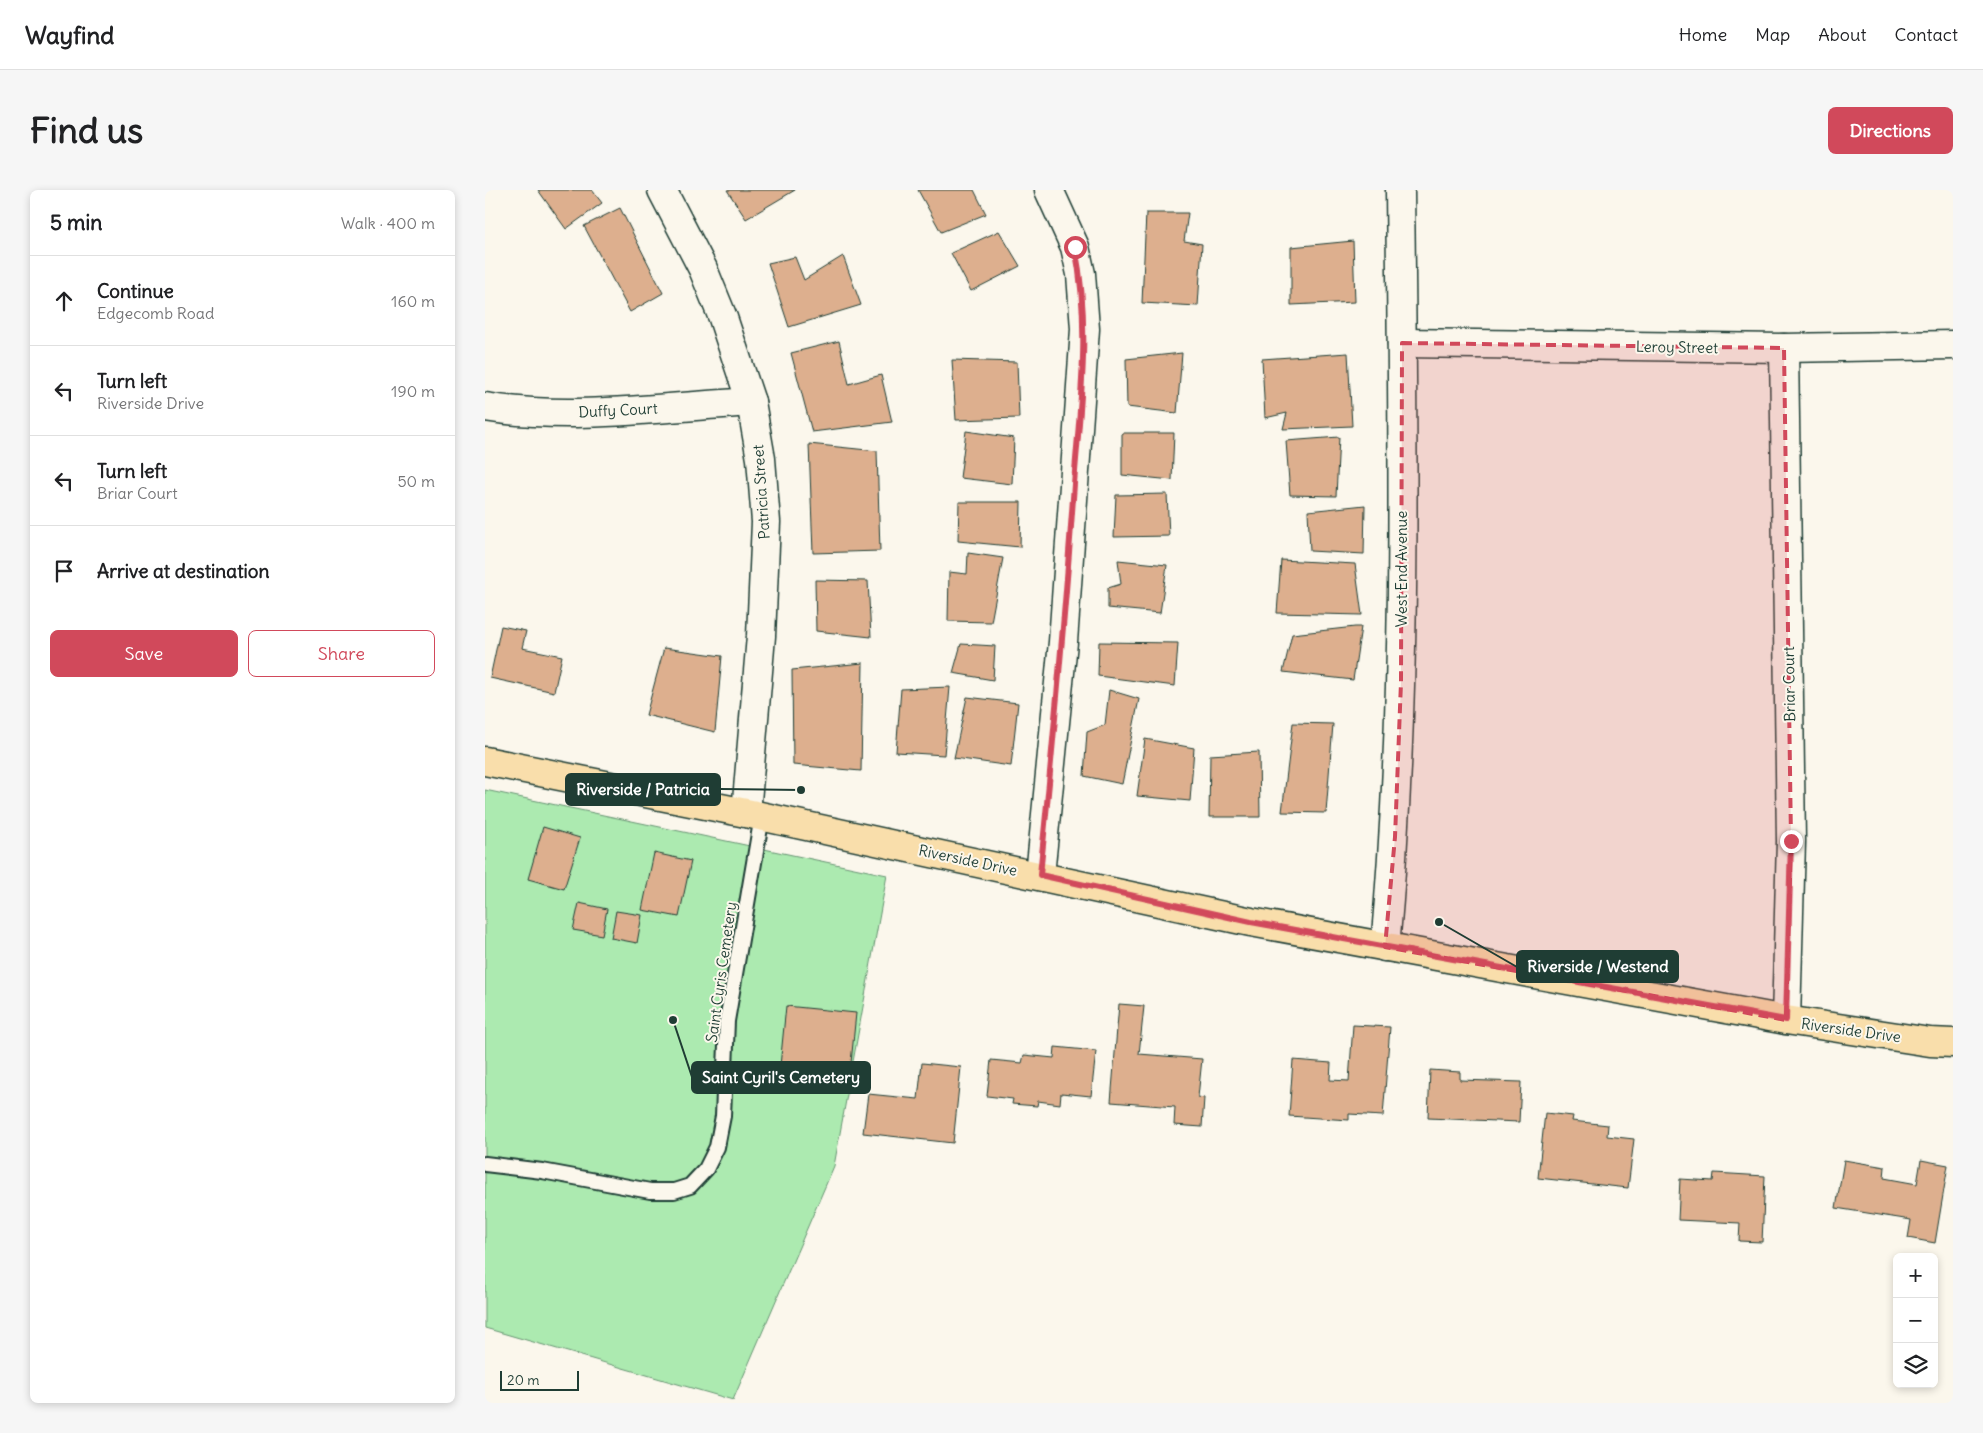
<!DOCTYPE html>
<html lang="en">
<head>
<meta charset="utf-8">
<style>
  :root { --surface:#fff; --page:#f6f6f6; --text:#202124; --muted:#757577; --line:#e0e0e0; --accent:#d1495b }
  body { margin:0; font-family:Delius,sans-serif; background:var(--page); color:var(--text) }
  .controls { position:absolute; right:15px; bottom:15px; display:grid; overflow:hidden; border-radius:8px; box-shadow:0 2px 8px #0003 }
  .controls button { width:45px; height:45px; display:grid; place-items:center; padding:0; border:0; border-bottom:1px solid var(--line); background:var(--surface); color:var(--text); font:25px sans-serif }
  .scale { position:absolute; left:15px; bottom:12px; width:79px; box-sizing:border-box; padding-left:5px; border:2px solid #1f3d34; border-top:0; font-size:14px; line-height:18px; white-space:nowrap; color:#1f3d34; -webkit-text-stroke:4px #fbf7ec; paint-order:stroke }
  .stop { position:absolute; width:15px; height:15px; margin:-11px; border:4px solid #d1495b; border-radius:50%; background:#fff }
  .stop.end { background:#d1495b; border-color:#fff; box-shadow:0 1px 5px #0008 }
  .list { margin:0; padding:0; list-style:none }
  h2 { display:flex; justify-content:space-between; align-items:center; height:65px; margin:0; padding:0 20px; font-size:21px }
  h2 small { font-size:16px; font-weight:400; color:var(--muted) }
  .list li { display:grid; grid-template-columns:32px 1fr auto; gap:15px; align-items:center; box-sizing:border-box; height:90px; padding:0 20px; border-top:1px solid var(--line) }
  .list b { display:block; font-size:19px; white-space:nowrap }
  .list p { margin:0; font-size:16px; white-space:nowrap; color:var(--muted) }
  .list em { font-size:16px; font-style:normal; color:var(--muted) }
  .actions { display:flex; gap:10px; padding:15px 20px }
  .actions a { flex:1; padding:11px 0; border:1px solid var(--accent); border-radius:8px; text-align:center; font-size:18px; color:var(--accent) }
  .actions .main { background:var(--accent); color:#fff }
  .icon { flex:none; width:28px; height:28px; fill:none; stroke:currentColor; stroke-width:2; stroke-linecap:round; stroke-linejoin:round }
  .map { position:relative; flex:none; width:1468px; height:1213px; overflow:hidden; border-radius:8px }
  header { display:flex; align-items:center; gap:30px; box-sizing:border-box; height:70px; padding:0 25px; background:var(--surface); border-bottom:1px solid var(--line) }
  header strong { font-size:24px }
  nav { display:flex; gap:28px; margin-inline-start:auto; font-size:18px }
  .intro { display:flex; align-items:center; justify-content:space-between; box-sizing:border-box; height:120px; padding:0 30px }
  h1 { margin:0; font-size:35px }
  .button { padding:12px 22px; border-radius:8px; background:var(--accent); color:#fff; font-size:18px; font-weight:700 }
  main { display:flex; gap:30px; padding:0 30px }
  aside { flex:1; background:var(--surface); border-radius:8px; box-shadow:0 2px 8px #0003 }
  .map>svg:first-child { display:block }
  .green { fill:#aceab0; stroke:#669472 }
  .building { fill:#ddaf8e; stroke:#1f3d34 }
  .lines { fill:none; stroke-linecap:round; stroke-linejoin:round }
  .lane-casing { stroke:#1f3d34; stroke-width:18 }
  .street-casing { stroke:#1f3d34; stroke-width:31 }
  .primary-casing { stroke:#1f3d34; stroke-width:31 }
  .lane { stroke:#fbf7ec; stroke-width:14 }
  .street { stroke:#fbf7ec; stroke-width:28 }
  .primary { stroke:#f9deab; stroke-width:28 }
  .route { stroke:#d1495b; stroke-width:6 }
  .marked { fill:#d1495b; fill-opacity:0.2; stroke:#d1495b; stroke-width:4; stroke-dasharray:10 6; stroke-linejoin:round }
  .labels { text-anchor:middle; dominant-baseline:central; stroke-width:4; stroke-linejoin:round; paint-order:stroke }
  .street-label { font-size:15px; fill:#1f3d34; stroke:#fbf7ec }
  .leader { fill:none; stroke:#1f3d34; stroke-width:2 }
  .callout-dot { fill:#1f3d34; stroke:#fbf7ec; stroke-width:2 }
  .callout { fill:#1f3d34; stroke:#1f3d34; stroke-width:2 }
  .callout-label { font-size:16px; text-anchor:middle; font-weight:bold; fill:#fff }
</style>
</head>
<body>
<header>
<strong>Wayfind</strong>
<nav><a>Home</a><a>Map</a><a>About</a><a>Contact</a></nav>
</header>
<div class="intro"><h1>Find us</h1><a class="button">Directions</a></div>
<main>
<aside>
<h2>5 min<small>Walk · 400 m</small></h2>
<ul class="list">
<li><svg class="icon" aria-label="ahead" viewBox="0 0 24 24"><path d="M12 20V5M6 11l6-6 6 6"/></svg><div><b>Continue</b><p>Edgecomb Road</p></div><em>160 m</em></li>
<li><svg class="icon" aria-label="left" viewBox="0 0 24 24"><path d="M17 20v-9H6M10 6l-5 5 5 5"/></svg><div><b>Turn left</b><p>Riverside Drive</p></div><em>190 m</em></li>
<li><svg class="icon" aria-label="left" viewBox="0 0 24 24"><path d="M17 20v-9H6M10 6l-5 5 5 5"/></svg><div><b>Turn left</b><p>Briar Court</p></div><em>50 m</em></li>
<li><svg class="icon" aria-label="arrive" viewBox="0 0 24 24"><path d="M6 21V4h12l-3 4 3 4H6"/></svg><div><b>Arrive at destination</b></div></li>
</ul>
<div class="actions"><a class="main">Save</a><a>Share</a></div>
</aside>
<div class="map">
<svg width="1468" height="1213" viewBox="0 0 1468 1213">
  <rect width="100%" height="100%" fill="#fbf7ec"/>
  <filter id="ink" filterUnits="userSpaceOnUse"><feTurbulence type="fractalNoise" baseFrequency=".02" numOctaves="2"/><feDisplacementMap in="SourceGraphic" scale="10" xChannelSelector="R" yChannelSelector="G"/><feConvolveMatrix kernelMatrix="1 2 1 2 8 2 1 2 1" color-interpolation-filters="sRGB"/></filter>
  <g filter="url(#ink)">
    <polygon class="green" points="0,600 402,685 349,976 248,1210 0,1138"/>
    <g class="building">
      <polygon points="53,0 107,0 117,13 81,39"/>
      <polygon points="242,0 310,0 261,29"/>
      <polygon points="433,0 489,0 501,24 456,42"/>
      <polygon points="135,18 178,103 145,122 99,36"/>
      <polygon points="661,23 703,23 699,51 717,54 713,116 657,113"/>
      <polygon points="514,41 535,76 486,101 466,63"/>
      <polygon points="868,51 870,112 806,115 806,57"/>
      <polygon points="358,66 376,115 304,137 283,73 310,67 319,90"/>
      <polygon points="354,151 364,194 396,185 407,232 327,242 306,163"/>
      <polygon points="697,163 692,223 642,217 641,169"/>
      <polygon points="863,163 867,236 798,239 802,223 780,228 777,169"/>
      <polygon points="467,170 532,172 534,228 471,230"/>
      <polygon points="481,241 529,248 527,294 475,288"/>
      <polygon points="637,243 689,243 687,290 637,285"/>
      <polygon points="854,247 851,306 805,305 801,251"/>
      <polygon points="324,254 392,261 395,361 328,363"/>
      <polygon points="682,304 684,346 629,347 631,305"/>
      <polygon points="474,312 536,312 535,357 473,351"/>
      <polygon points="880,315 879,364 825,361 823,321"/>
      <polygon points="483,363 518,368 506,432 463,431 464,382 482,384"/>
      <polygon points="633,370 682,375 675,423 623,418 623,398 636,394"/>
      <polygon points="796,370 870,374 877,425 792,423"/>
      <polygon points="330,390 383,391 386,447 331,441"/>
      <polygon points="16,436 41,441 37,458 77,466 69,502 5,488"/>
      <polygon points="870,437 876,437 868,490 798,482 807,444"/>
      <polygon points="614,452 693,453 690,496 613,486"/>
      <polygon points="476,454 510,456 508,490 468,483"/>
      <polygon points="179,458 237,466 230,542 161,525"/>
      <polygon points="378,473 376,581 308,575 307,480"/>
      <polygon points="465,497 459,565 411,562 416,499"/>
      <polygon points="624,500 654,509 637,594 599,586 602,542 620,535"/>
      <polygon points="482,507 533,513 526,576 469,568"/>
      <polygon points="808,533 848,534 841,623 797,622"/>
      <polygon points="660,549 709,558 705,611 652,606"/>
      <polygon points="774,562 775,627 724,627 725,565"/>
      <polygon points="58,637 95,648 79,699 43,689"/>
      <polygon points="169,663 206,671 194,727 157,720"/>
      <polygon points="94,713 122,719 117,745 88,740"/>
      <polygon points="131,721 157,725 152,753 126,748"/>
      <polygon points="634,814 659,816 654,864 717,869 713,907 719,908 717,937 689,935 690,917 626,912"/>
      <polygon points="301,816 371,823 365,883 295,876"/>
      <polygon points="868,835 905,837 898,926 864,924 864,930 804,926 808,870 846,873 845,890 864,891"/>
      <polygon points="570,857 611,861 606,906 576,903 575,914 553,911 552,916 527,914 528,909 502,906 506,870 537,873 539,865 569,868"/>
      <polygon points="437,873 476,877 468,953 378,943 383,904 433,909"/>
      <polygon points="945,880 975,882 975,890 1036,892 1034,932 943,928"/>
      <polygon points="1060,923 1088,926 1087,931 1123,935 1122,946 1149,949 1143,998 1053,988"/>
      <polygon points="1359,970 1400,977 1399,988 1432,994 1436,970 1463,975 1450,1053 1423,1048 1426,1030 1351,1018"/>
      <polygon points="1229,983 1280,986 1277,1052 1254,1051 1255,1033 1193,1030 1195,989 1228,991"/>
    </g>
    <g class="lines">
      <defs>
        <polyline id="lane" points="0,974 57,981 165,1001 189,1001 205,996 221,979 232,957 238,926 242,831 277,626"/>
        <g id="street">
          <polyline points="177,0 218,79 238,128 266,212 276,269 281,332 276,446 261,623"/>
          <polyline points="917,153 1299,158 1468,155"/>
          <polyline points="1299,158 1306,651 1301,830"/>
          <path d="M0,217c82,14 182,0 266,-5"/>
          <polyline points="555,685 578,452 600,139 596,84 590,57 564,0"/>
          <path d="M900,757c23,-252 18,-505 15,-757"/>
        </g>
        <polyline id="primary" points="0,571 261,623 766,732 1301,830 1445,852 1468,853"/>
      </defs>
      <use href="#lane" class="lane-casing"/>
      <use href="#street" class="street-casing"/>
      <use href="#primary" class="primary-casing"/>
      <use href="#lane" class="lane"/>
      <use href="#street" class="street"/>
      <use href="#primary" class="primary"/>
    </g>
  </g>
  <g class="lines" filter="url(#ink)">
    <path class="route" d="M590,57c16,79 5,158 -1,237 -9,131 -21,261 -34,391l211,47 535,98 5,-179"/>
  </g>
  <path class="marked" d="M917,153l382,5 7,493 -5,179 -401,-73 10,-110 6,-155z"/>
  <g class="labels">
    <g class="street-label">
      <text transform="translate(1192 157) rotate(1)">Leroy Street</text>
      <text transform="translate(133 220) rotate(-3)">Duffy Court</text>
      <text transform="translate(276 302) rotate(-94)">Patricia Street</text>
      <text transform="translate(916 379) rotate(-90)">West End Avenue</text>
      <text transform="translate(1304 494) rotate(-91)">Briar Court</text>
      <text transform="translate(483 670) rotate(12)">Riverside Drive</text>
      <text transform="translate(236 782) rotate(-82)">Saint Cyris Cemetery</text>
      <text transform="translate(1366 840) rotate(8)">Riverside Drive</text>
    </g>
  </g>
  <path class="leader" d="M316 600L235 599M954 732L1032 777M188 830L207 887"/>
  <g class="callout-dot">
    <circle cx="316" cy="600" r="5"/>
    <circle cx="954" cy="732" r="5"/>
    <circle cx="188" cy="830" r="5"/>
  </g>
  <g class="callout">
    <rect x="81" y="584" width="154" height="31" rx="5"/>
    <rect x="1032" y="761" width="161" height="31" rx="5"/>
    <rect x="207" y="872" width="178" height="31" rx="5"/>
  </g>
  <g class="callout-label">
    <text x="158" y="605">Riverside / Patricia</text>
    <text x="1113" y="782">Riverside / Westend</text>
    <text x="296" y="893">Saint Cyril's Cemetery</text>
  </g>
</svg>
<div class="controls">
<button>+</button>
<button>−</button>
<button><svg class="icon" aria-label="layers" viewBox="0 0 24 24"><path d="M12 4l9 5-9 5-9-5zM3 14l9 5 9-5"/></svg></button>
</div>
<div class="scale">20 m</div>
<div class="stop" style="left:590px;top:57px"></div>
<div class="stop end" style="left:1306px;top:651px"></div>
</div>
</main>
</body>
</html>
